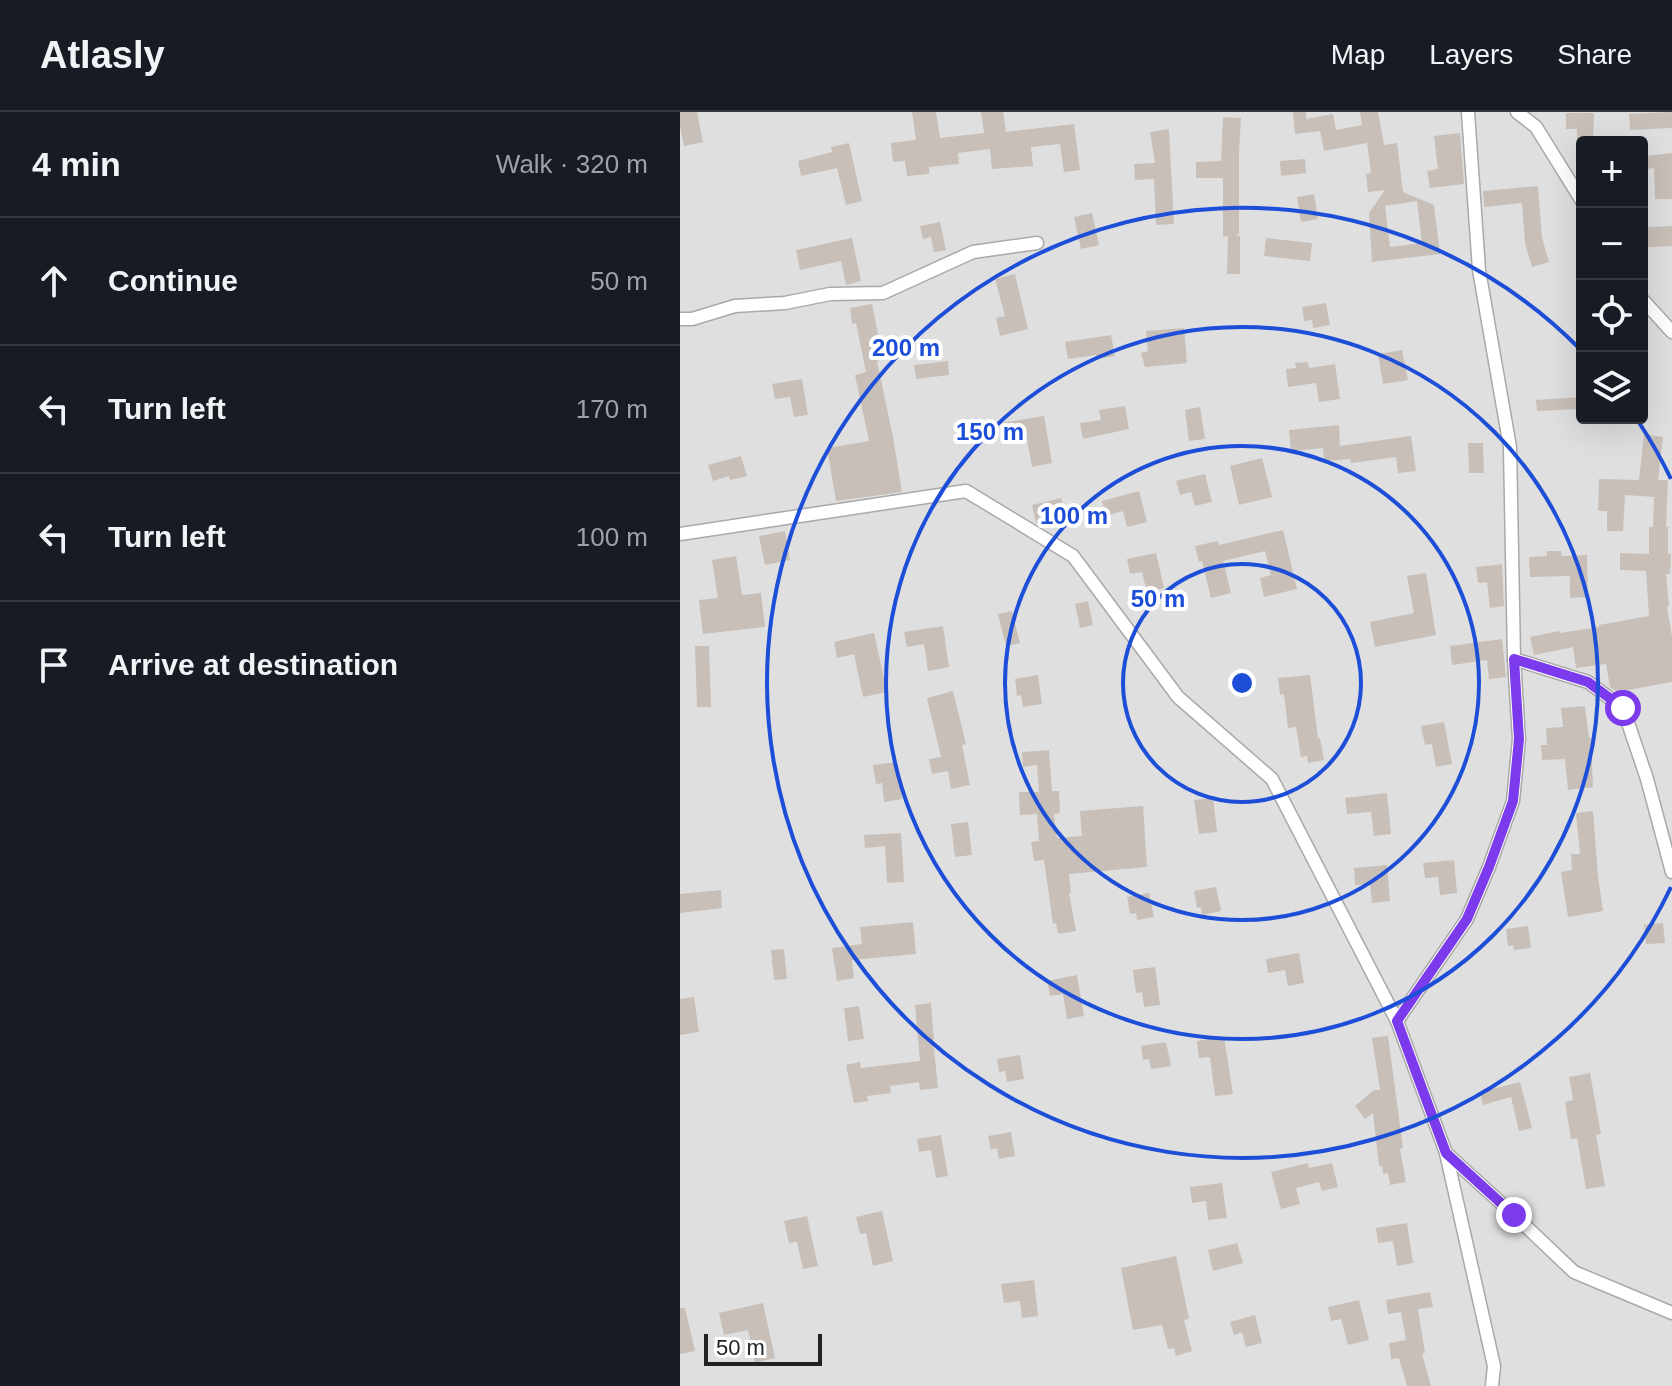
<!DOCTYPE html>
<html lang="en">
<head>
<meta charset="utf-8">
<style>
  :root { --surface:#171b24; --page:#242831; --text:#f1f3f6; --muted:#9ea1a6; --line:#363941 }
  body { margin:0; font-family:Arial,sans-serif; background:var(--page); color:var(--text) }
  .controls { position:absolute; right:24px; top:24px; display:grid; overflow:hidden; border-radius:8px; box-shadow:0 8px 32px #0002 }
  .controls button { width:72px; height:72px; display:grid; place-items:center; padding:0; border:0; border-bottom:2px solid var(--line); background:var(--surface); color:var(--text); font:40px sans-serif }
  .scale { position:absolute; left:24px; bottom:20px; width:118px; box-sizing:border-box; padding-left:8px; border:4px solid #222; border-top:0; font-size:22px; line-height:28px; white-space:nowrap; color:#222; -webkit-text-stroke:6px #fff; paint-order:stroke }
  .stop { position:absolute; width:24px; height:24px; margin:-18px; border:6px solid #7c3aed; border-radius:50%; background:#fff }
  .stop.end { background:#7c3aed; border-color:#fff; box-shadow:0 2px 8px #0008 }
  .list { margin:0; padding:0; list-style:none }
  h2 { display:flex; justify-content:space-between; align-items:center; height:104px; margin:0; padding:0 32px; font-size:34px }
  h2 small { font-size:26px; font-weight:400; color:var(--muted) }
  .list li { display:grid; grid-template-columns:52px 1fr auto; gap:24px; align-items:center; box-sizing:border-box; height:128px; padding:0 32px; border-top:2px solid var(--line) }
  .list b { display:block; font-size:30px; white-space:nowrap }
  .list em { font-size:26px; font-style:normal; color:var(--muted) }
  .icon { flex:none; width:44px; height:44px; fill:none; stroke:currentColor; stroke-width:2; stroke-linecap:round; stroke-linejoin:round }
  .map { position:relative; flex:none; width:992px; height:1274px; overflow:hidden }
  header { display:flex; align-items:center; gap:48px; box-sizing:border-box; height:112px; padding:0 40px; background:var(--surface); border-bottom:2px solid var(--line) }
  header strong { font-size:38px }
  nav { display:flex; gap:44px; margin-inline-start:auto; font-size:28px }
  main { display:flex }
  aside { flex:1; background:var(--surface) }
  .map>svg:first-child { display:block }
  .residential { fill:#e0dfdf; fill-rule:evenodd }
  .building { fill:#c7bfb8; fill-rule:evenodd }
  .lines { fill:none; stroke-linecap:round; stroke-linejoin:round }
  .minor-casing { stroke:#a9a9a9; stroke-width:15 }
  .minor { stroke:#fff; stroke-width:12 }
  .route { stroke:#7c3aed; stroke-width:10 }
  .ring { fill:none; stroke:#1d4ed8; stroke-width:4 }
  .centre { fill:#1d4ed8; stroke:#fff; stroke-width:4 }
  .ring-label { font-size:24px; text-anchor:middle; font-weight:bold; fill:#1d4ed8; stroke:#fff; stroke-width:8; stroke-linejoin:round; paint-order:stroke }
</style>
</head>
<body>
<header>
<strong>Atlasly</strong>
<nav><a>Map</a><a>Layers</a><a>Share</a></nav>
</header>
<main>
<aside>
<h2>4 min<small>Walk · 320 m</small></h2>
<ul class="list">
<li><svg class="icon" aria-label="ahead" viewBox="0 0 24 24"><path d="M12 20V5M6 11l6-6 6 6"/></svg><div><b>Continue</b></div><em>50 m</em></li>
<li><svg class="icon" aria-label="left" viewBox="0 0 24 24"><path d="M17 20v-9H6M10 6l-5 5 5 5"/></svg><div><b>Turn left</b></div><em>170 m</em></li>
<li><svg class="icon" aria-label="left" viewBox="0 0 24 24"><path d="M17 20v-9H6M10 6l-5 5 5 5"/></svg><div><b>Turn left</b></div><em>100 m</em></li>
<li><svg class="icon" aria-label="arrive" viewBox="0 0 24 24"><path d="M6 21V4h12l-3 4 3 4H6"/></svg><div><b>Arrive at destination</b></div></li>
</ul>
</aside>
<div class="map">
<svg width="992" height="1274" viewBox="0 0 992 1274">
  <rect width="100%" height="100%" fill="#f2efe9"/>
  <path class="residential" d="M0,0h992v1274h-992zM902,30h60v276h-60z"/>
  <g class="building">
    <polygon points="0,0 17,0 23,30 4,34 0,13"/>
    <polygon points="232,0 256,0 260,26 304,21 301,0 323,0 326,20 394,12 400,58 384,60 380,32 351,35 353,54 312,57 310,37 278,41 279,52 249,55 249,62 227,64 225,49 213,50 211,31 236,28"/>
    <path d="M613,0h13v7l27,-5 3,16 26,-5 -2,-13h18l6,33 13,-2 6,49 31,13 6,49 -68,8 -3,-49 16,-23 -17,2 -2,-18 5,-1 -4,-30 -43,8 -4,-20 -25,3zM737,89l5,42 -32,4 -5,-41z"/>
    <polygon points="992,0 992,16 950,18 949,2"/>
    <polygon points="886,1 914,1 913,30 897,30 897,17 886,17"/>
    <polygon points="543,5 561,6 559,40 559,122 555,123 560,124 560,162 547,162 548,124 543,125 543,66 516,66 516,50 541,49"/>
    <polygon points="489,17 494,112 476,113 474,67 455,68 454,52 475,51 470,20"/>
    <polygon points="780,21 784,72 750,76 747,59 758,57 754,24"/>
    <polygon points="169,31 182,89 166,93 157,56 121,64 118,49 152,40 151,35"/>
    <polygon points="992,41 992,87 975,87 974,56 967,57 965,44"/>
    <polygon points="625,47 626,61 601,64 600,49"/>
    <polygon points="858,74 862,126 869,150 852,155 845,131 842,91 804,95 803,79"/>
    <polygon points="634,82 638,107 621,110 617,85"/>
    <polygon points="412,101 419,133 401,137 394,105"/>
    <polygon points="260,110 266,138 254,140 251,125 243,127 240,114"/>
    <polygon points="992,114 992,134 968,135 968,115"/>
    <polygon points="172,126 181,169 166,173 161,149 120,158 116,138"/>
    <polygon points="586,126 632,131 630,149 584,144"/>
    <polygon points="335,162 348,217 320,224 316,206 325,204 315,167"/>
    <polygon points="646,191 650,213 633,216 632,208 624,209 622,195"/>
    <polygon points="192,192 203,247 197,249 213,325 222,380 156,389 147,336 189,329 175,263 186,260 176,211 172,212 170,196"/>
    <polygon points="504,216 507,251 465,255 461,241 468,239 466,219"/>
    <polygon points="431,223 435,244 417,247 416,243 388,247 385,230"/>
    <polygon points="722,238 728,268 703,272 698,242"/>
    <polygon points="268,249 269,263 236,267 234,253"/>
    <polygon points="628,250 629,256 655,252 660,287 639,290 636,271 608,275 606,257 616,256 615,251"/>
    <polygon points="122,267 128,303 114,305 110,285 95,287 92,272"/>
    <polygon points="902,285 902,297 857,299 856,288"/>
    <polygon points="445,294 449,317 403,327 400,311 421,308 419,298"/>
    <polygon points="520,295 525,327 509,329 505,298"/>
    <polygon points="364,304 372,351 352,355 346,323 323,327 321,311"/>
    <polygon points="659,313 660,334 731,324 736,359 718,361 716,345 671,351 670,347 644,349 643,336 611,339 609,318"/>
    <polygon points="964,322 983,325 978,368 988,368 986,415 988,415 988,442 991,442 990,462 986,462 989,494 987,495 992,525 992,570 937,580 930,575 926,552 896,556 893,535 854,543 850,525 879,519 880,521 919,515 919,513 969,504 966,459 940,458 940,441 969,442 969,415 973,415 974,385 945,383 943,419 927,419 927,399 918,399 919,367 959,368"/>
    <polygon points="788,331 803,331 804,361 789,361"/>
    <polygon points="61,344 67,364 50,368 49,364 33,369 28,353"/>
    <polygon points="582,346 592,385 559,393 550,354"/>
    <polygon points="525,362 532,390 515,394 511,380 500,383 496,369"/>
    <polygon points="459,379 467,410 447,415 443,399 426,404 422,389"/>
    <polygon points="381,386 386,404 356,411 352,393"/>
    <polygon points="603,418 617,477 584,485 580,466 591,463 585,439 543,449 551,481 531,486 522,449 519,450 515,434 538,429 539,433"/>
    <polygon points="105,419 110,448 85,453 79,424"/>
    <polygon points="867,439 881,439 882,444 907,443 908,485 890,486 890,464 850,465 849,445 867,444"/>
    <polygon points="476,441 484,476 467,480 462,460 450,462 447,447"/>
    <polygon points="56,444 62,483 81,481 85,515 23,522 19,488 38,486 32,448"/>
    <polygon points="822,452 824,494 810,496 807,470 798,471 796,455"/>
    <polygon points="746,461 756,523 695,535 690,510 734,501 727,464"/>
    <polygon points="408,489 413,513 400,516 395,492"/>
    <polygon points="332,499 340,531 326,534 318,502"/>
    <polygon points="263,514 269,555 248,559 244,532 227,535 224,520"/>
    <polygon points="194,521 207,580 183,585 174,542 157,546 154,530"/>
    <polygon points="822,527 826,565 809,567 807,548 772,553 770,534"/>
    <polygon points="15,534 29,534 31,595 17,595"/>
    <polygon points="358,563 362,592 343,595 341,583 337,584 335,567"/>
    <polygon points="630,563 638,626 640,626 644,648 628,651 627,644 621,645 616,615 608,616 604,582 600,583 598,566"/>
    <polygon points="273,579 286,632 282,633 290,673 271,677 268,659 252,662 249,647 261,645 247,586"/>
    <polygon points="905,594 909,626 911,626 913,675 888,678 885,647 862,648 861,633 867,633 866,616 883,615 881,596"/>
    <polygon points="764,610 772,652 756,655 752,632 745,633 741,614"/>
    <polygon points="369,638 372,679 379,679 380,701 374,702 377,726 402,724 400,699 463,694 467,755 389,762 391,781 389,781 396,819 378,822 376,811 373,812 364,748 354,749 351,730 359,729 357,702 340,703 339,680 359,680 357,653 343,655 342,640"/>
    <polygon points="217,650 222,687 204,690 202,671 196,672 193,653"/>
    <polygon points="707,681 711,722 694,724 691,700 667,702 665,686"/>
    <polygon points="533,686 537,720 519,722 514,688"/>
    <polygon points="913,699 918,765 923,799 888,805 881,760 892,758 891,742 900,742 896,701"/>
    <polygon points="288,710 292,743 275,745 271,712"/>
    <polygon points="221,721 224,770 207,771 205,734 185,736 184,723"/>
    <polygon points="774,748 777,781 760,783 758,765 745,766 743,751"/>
    <polygon points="707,753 710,789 692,791 690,772 675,773 674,756"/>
    <polygon points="536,775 541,799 522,803 521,795 517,796 514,779"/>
    <polygon points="41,778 42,796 0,801 0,782"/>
    <polygon points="469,781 474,805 457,808 456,801 450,802 447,785"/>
    <polygon points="233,810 236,842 172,848 174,866 157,869 152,836 182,832 180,815"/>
    <polygon points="983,811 985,831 966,832 964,813"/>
    <polygon points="848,814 851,836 834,838 833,833 828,834 826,817"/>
    <polygon points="104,837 107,867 94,868 91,838"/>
    <polygon points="619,841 624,871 608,874 605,858 588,861 586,847"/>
    <polygon points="475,855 480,893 464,895 462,880 456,881 453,858"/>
    <polygon points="397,863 404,904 387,907 383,882 370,884 367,869"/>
    <polygon points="14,885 19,920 0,923 0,887"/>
    <polygon points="251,891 254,928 253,928 258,976 240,978 239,970 210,974 211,981 187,984 188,989 174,991 166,953 180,950 181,956 240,949 235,893"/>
    <polygon points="179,894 184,927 168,929 164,896"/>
    <polygon points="708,924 723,1036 720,1037 726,1070 710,1073 708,1061 703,1062 702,1054 699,1054 693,1001 685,1007 675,994 694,978 700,978 692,926"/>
    <polygon points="544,925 553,982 535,984 530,945 519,946 517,929"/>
    <polygon points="486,930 491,954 471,957 469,947 463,948 461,934"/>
    <polygon points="340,943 344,967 327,970 325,959 319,960 317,947"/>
    <polygon points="910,961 921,1022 916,1023 925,1074 906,1077 897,1026 891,1027 885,990 893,988 889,965"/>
    <polygon points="840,970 852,1016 839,1019 831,985 803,993 800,980"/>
    <polygon points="331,1020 335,1044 319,1047 317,1036 311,1038 308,1024"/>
    <polygon points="261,1023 268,1064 256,1066 251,1038 239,1040 237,1027"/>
    <polygon points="628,1051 629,1056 652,1051 658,1075 642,1079 639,1070 616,1076 620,1092 601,1097 591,1060"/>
    <polygon points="542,1071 547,1106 528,1108 526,1089 512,1091 510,1075"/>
    <polygon points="202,1099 213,1149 193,1154 186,1121 180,1122 176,1105"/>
    <polygon points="127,1104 138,1154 123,1157 117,1130 109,1131 104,1109"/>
    <polygon points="727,1111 733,1151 717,1154 713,1129 698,1131 696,1116"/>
    <polygon points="557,1131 563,1151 533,1159 528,1138"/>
    <polygon points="496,1144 509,1207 504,1208 512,1239 496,1244 494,1236 488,1237 482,1213 453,1218 441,1156"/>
    <polygon points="354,1168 358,1204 342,1206 340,1189 324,1191 321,1172"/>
    <polygon points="750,1180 753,1195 738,1197 745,1241 742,1242 751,1274 727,1274 719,1246 711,1247 709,1231 726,1228 721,1200 708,1202 706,1188"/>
    <polygon points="679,1188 689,1228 668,1233 661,1207 651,1209 648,1195"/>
    <polygon points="83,1191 95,1246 75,1251 68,1218 44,1223 39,1201"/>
    <polygon points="0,1196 5,1196 15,1239 0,1242"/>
    <polygon points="575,1203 582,1231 566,1235 562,1220 554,1223 550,1210"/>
  </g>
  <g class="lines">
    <defs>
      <g id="minor">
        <polyline points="837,0 856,15 902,89"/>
        <polyline points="962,187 992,220"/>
        <polyline points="0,207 12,207 55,194 105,191 150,182 203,181 293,140 357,131"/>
        <polyline points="0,422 286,379 393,444 498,585 592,667 717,909 766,1041 814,1254 812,1274"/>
        <polyline points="834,547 908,570 943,596 967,667 992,760"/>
        <polyline points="717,909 787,807 809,755 833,689 839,627 834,547 830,335 799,158 788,0"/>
        <polyline points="766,1041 834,1103 894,1160 992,1201"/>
      </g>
    </defs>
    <use href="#minor" class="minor-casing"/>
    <use href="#minor" class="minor"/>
  </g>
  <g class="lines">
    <polyline class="route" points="834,1103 766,1041 717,909 787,807 809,755 833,689 839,627 834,547 908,570 943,596"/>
  </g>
  <g class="ring">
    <circle cx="562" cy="571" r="119"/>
    <circle cx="562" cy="571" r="237"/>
    <circle cx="562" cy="571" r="356"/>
    <path d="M991 775A475 475 0 1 1 901 238M958 309A475 475 0 0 1 991 367"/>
  </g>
  <circle cx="562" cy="571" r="12" class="centre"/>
  <g class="ring-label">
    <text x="226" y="244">200 m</text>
    <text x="310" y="328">150 m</text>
    <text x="394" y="412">100 m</text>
    <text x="478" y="495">50 m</text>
  </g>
</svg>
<div class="controls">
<button>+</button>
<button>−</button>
<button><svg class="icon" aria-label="locate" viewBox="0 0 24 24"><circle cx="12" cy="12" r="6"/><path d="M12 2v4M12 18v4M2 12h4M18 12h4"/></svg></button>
<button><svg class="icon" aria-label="layers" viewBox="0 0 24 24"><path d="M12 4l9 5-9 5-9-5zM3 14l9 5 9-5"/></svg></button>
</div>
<div class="scale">50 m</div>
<div class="stop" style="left:943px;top:596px"></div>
<div class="stop end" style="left:834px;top:1103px"></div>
</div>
</main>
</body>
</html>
